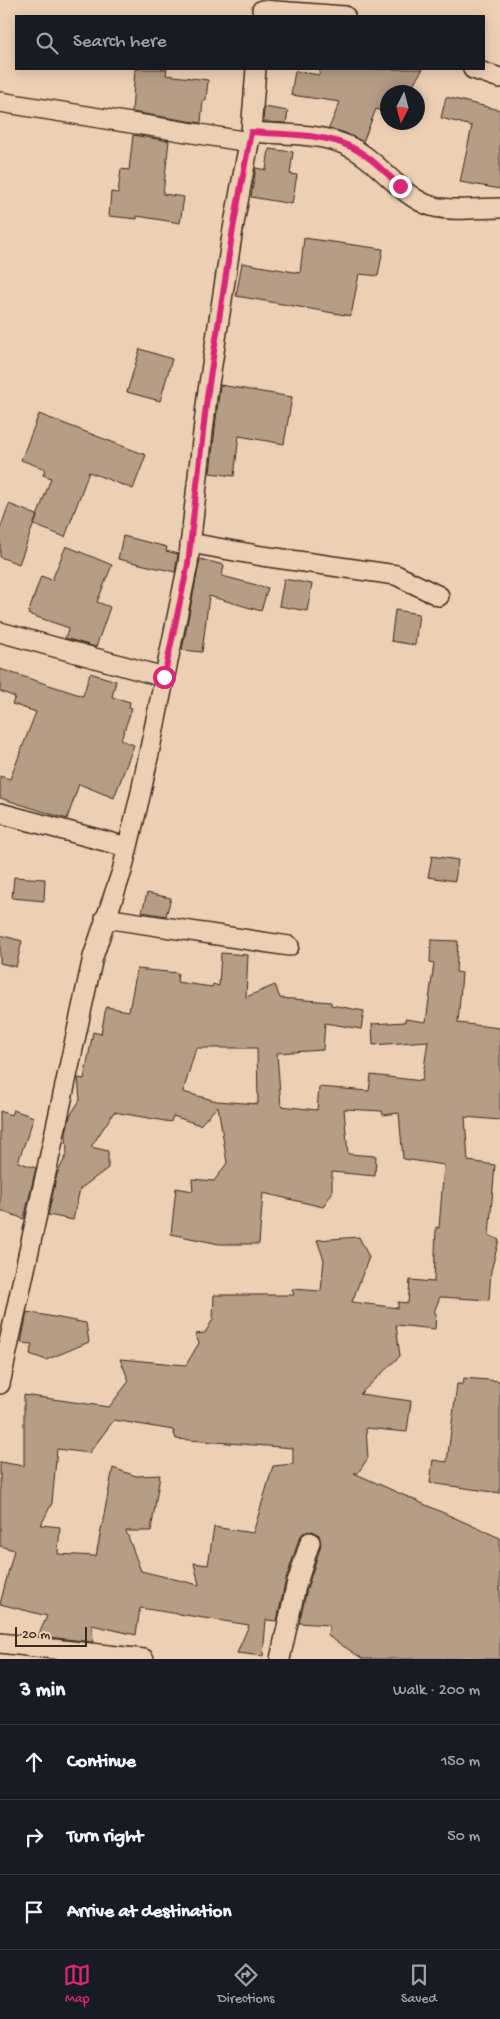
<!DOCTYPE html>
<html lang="en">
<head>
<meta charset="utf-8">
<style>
  :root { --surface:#171b24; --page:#20242c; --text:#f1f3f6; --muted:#9ea1a6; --line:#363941; --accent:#db2777 }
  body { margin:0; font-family:"Gochi Hand",sans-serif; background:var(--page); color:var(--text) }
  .compass { position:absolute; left:380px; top:85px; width:45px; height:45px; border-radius:50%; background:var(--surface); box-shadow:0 2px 12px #0003; rotate:186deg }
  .scale { position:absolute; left:15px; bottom:12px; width:72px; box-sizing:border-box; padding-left:5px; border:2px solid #3b2a1e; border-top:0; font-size:14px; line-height:18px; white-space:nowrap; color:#3b2a1e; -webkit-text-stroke:4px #edd0b4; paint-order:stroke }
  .stop { position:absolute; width:15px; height:15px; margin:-11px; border:4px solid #db2777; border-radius:50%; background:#fff }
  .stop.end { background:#db2777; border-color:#fff; box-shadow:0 1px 5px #0008 }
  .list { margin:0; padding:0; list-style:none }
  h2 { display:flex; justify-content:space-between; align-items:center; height:65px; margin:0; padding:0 20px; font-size:21px }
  h2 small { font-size:16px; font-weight:400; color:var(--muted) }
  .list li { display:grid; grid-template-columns:32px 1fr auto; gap:15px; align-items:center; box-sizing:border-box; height:75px; padding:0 20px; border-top:1px solid var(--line) }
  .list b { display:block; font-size:19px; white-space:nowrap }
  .list em { font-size:16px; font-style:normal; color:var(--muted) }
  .icon { flex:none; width:28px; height:28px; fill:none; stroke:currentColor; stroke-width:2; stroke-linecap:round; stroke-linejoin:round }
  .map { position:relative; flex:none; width:500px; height:1659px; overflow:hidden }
  .search { position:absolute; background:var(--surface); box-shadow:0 2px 12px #0003; left:15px; right:15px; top:15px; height:55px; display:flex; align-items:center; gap:12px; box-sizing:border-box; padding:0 18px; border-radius:0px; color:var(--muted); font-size:19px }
  .sheet { height:290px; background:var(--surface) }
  nav { display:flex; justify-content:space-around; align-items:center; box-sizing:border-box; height:70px; border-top:1px solid var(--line); background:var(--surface); font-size:14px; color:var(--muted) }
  nav a { display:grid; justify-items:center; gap:2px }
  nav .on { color:var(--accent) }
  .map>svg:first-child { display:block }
  .building { fill:#b59d86; stroke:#3b2a1e; fill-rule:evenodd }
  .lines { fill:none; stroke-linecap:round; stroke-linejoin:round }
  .street-casing { stroke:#3b2a1e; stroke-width:22 }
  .street { stroke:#edd0b4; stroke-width:19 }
  .route { stroke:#db2777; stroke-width:6 }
</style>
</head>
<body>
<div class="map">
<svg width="500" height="1659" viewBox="0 0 500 1659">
  <rect width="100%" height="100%" fill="#edd0b4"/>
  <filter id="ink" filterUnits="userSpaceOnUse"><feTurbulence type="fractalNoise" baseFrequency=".02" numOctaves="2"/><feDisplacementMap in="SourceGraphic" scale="10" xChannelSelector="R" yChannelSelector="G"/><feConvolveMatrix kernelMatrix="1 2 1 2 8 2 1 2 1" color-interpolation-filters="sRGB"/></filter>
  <g filter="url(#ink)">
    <g class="building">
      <polygon points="135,69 167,69 166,75 208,80 206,100 203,100 201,123 132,112"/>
      <polygon points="320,69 423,69 408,92 388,92 388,113 376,109 363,142 345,133 329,128 340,102 291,95 295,71 319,75"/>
      <polygon points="446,97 500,110 500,189 460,182 472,126 441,118"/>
      <polygon points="264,107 288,111 286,123 263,122"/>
      <polygon points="133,135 169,141 163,194 184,197 180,223 137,216 137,219 109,216 111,192 118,193 121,169 129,170"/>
      <polygon points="269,149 293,152 290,174 297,175 292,204 251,197 256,168 266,170"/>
      <polygon points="304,238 383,249 378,276 359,274 351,316 236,296 242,263 300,273"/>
      <polygon points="140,349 172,359 160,401 127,392"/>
      <polygon points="220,385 292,397 284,444 239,436 234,476 210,473"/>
      <polygon points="39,414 146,455 133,489 89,472 65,537 34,525 51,478 43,475 45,469 21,460"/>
      <polygon points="9,504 37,515 19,564 0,557 0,529"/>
      <polygon points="123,536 167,547 166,551 178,554 175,572 118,559"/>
      <polygon points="66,546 112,565 97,602 110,607 96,647 65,638 69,628 28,614 41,576 52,580"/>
      <polygon points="200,559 224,565 222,576 268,588 261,611 209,596 202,652 182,650"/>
      <polygon points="284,579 312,584 307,611 279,606"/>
      <polygon points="395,610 419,614 415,645 391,641"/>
      <polygon points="0,669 83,696 90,673 116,681 112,697 130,702 129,707 132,708 121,740 134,745 114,798 79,784 67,819 0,798 0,776 10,779 36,712 12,704 15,697 0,691"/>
      <polygon points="432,856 458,860 455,881 428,877"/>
      <polygon points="14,877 45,879 44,901 12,898"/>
      <polygon points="147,893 171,898 166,916 142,912"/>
      <polygon points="0,935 22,941 16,967 0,963"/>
      <path d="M431,940l27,1 -2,31 6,1 -4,50 42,5v92l-35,-3 3,44 27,4 -6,70 10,5 -8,31 -2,29 -49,-3 -6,15 2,1 -1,16 -39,-4 4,31 -40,38 51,7 -4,31 -41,-4 2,30 -10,15h-4l146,65v121h-137l-35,-23 1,-11 -30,-2 8,-34 14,-44 -2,-10 -6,-4 -10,2 -4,6 -14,44 -8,38 -11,-1 -3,36 -26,-3 12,-28 -109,-17 -4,27 -44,-10 1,17 -55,-6 9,-20 -47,-12 14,-54 -14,-4v-84l24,4v-71l85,12 20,-26 -9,-22 66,6 13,-22 -4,-9 10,-1 8,-14 1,-24h80l-2,-6 29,2 3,-31 -7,-20 42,-3 10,20 -17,45 46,6v-6l10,1 2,-23 24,2 2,-55 3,1 5,-63 -41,-6 -4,-46 -16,2 -1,-4 -38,-2 4,45 28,2 -1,20 -43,-4v21l-9,14 -60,-14 -4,51h-40l-48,-10 5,-46 17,3 -1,-12 22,2 13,-18 -9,-57 -18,19 -27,-9 -2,6 -57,-10 -23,35 17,4v17l-28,21 -7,31 -25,-5 9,-41 10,-20 -1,-22 4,-16 10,-16 -2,-22 6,1 9,-47 8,2 5,-27 23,4 8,-42 41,4 -1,9 35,5 1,-3 6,2 2,-33 27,2 -2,42 29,-12 5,13 51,4v3l33,6 -3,18 -36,-6 -2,27 -46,3 4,53 36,4 2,-23 50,4 2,-16 51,6 6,-40 -55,4 -1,-21 33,-2v-3l21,3 8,-59 -4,-1zM196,1048h61l1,56 -41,-3 -34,-9zM114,1420l59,10 3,9 117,9v16l-20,2 -20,67 -39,-6 -6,38 -14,-2 5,22 -58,-14 -15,-40h25l9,-56 -24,1 -23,-8 -17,88 -38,-2 2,-27 -19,-2 11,-22 5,-54 32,4z"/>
      <polygon points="13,1110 34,1117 18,1162 36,1168 24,1219 0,1210 0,1111 11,1115"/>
      <polygon points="27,1312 86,1323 89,1342 46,1360 30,1354 32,1344 21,1343"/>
      <polygon points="464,1378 500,1381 500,1493 430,1483 433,1460 447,1462 457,1384 463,1384"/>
    </g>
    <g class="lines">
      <defs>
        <g id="street">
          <polyline points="262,10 345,16"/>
          <polyline points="473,69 500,78"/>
          <polyline points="0,102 249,142"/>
          <path d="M251,132c33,3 71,0 101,16 29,15 48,48 79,58 19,6 49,2 69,2"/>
          <polyline points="190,543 262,556 396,575 439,596"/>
          <polyline points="0,632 164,677"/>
          <polyline points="0,813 127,847"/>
          <polyline points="105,918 289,946"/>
          <polyline points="0,1384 93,957 122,871 141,792 188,564 207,397 233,229 251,132 256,69"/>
          <polyline points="0,1643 144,1659"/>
          <polyline points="280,1659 296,1586 310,1542"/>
        </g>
      </defs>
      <use href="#street" class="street-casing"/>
      <use href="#street" class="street"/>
    </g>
  </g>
  <g class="lines" filter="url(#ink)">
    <path class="route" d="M164,677l24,-113 19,-167 26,-168 18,-97c33,3 70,1 100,15 19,9 34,25 49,39"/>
  </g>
</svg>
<svg class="compass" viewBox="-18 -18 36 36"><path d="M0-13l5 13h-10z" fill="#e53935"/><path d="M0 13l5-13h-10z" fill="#9ea1a6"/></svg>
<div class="scale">20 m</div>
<div class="stop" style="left:164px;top:677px"></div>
<div class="stop end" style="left:400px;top:186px"></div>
<div class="search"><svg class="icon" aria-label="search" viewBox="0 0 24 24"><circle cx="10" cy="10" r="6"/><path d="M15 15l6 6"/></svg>Search here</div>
</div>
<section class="sheet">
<h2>3 min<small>Walk · 200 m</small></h2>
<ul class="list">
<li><svg class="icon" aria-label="ahead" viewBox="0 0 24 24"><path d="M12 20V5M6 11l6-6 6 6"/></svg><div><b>Continue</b></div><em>150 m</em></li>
<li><svg class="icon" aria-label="right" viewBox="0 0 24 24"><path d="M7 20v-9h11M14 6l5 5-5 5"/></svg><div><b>Turn right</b></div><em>50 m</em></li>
<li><svg class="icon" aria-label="arrive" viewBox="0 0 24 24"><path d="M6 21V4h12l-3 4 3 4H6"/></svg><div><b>Arrive at destination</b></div></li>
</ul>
</section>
<nav>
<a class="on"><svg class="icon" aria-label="map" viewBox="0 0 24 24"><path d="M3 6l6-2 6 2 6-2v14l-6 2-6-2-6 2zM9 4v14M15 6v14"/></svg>Map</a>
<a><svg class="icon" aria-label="directions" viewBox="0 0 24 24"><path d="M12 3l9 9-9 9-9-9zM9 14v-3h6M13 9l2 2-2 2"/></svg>Directions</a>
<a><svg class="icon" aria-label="saved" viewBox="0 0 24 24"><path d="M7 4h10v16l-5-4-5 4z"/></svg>Saved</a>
</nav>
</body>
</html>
